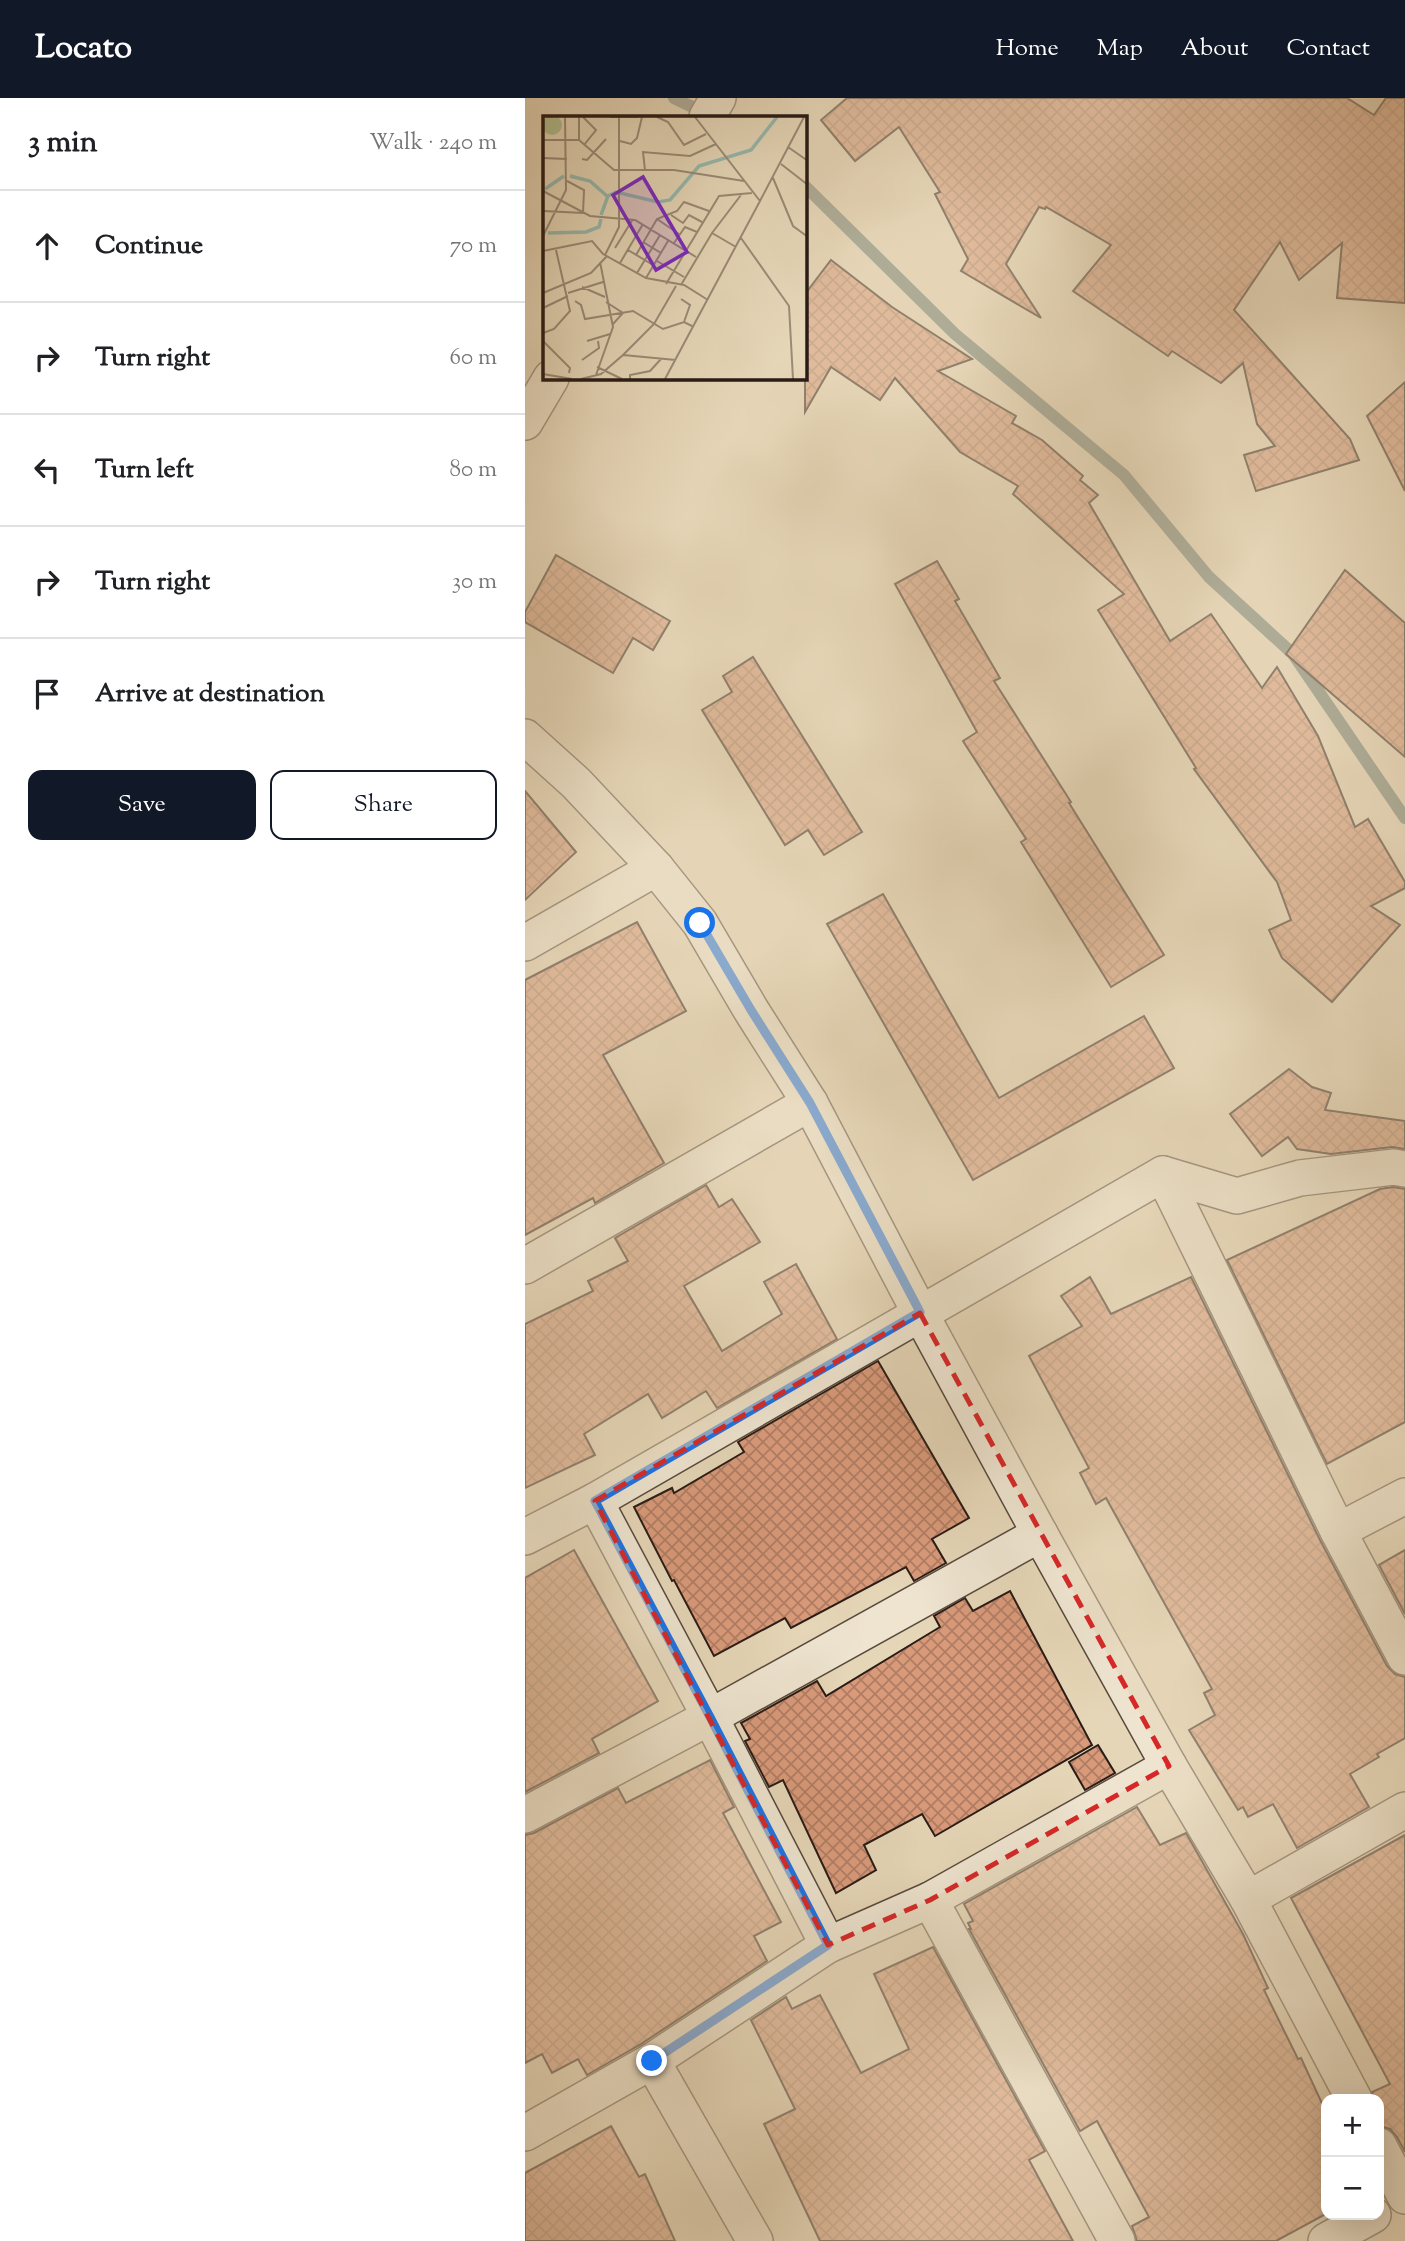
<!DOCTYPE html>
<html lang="en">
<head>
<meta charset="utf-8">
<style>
  :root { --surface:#fff; --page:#f6f6f6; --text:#202124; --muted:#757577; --line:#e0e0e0; --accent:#111827 }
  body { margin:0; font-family:"Sorts Mill Goudy",serif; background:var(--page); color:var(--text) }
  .controls { position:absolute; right:21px; bottom:21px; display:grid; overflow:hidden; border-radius:14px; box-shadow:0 7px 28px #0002 }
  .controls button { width:63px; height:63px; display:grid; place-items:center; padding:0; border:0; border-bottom:2px solid var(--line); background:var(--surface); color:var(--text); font:35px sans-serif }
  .stop { position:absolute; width:21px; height:21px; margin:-16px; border:5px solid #1a73e8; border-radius:50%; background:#fff }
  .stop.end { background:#1a73e8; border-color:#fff; box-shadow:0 2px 7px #0008 }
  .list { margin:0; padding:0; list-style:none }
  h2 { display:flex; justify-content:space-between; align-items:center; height:91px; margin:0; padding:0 28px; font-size:30px }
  h2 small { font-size:23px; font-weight:400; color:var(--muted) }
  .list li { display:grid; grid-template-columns:46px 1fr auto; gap:21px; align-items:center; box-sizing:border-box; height:112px; padding:0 28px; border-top:2px solid var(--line) }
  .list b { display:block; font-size:26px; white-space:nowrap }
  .list em { font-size:23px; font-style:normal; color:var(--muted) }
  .actions { display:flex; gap:14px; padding:21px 28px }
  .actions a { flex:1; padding:16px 0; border:2px solid var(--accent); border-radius:14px; text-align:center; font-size:24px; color:var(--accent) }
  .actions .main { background:var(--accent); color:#fff }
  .icon { flex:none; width:38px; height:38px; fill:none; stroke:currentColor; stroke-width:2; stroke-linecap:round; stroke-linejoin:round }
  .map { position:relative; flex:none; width:880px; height:2143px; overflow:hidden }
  header { display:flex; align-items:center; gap:42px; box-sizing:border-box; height:98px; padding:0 35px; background:var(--accent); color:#fff }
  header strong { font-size:33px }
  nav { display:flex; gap:38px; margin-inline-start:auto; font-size:24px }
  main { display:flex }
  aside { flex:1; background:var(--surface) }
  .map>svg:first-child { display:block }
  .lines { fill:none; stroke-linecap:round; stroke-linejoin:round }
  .stream { stroke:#6a7a71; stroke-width:12 }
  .building { fill:url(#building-cross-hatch); stroke:#291b16; stroke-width:2 }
  .street-casing { stroke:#584a3e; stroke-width:38 }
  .street { stroke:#eee4d0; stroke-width:35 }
  .route { stroke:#1a73e8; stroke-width:9 }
  .marked { fill:none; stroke:#d62828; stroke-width:5; stroke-dasharray:14 9; stroke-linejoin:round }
  .inset-river { fill:none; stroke:#96b9ad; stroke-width:3.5 }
  .inset-road { fill:none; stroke:#9a8b77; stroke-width:2 }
  .view { fill:#7b2cbf; fill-opacity:0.15; stroke:#7b2cbf; stroke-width:3.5 }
  .inset-edge { fill:none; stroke:#291b16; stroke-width:3.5 }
</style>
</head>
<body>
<header>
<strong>Locato</strong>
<nav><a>Home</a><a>Map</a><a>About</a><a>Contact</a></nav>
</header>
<main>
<aside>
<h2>3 min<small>Walk · 240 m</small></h2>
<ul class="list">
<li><svg class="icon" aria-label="ahead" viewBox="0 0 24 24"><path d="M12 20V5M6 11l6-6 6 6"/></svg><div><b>Continue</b></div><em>70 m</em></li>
<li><svg class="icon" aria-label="right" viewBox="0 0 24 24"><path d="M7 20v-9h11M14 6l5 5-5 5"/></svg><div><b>Turn right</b></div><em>60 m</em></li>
<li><svg class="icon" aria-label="left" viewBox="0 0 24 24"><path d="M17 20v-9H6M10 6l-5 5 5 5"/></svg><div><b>Turn left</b></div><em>80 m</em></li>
<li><svg class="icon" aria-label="right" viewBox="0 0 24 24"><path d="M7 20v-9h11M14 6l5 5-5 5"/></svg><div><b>Turn right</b></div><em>30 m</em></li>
<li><svg class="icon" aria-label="arrive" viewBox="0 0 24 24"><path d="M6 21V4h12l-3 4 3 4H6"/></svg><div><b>Arrive at destination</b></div></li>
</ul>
<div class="actions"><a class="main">Save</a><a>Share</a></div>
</aside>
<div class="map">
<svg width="880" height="2143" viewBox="0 0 880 2143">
  <defs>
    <pattern id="building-cross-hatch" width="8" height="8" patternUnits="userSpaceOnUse" patternTransform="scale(1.75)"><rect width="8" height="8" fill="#d99a7a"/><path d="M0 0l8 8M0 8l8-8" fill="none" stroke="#b07d63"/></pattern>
  </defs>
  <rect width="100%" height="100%" fill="#e5d6b7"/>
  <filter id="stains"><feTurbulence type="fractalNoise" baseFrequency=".00286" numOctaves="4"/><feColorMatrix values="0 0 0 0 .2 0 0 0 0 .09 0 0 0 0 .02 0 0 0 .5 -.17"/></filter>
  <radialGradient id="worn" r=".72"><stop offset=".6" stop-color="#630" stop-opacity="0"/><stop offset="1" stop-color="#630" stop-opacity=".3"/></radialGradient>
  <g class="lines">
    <g class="stream">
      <polyline points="149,0 180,15"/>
      <polyline points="280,88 430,236 599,377 684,479 768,556 880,720"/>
    </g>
  </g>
  <g class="building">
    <polygon points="322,0 822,0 849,17 861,0 880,0 880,205 812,200 817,145 774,182 755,144 709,212 825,341 834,362 731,393 719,357 750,348 732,326 718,265 696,285 647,253 643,258 548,193 586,147 521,109 520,111 514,109 481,166 516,220 436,173 443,161 410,96 415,94 374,29 330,63 296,22"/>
    <polygon points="306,162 367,209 447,261 413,273 491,318 487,325 517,342 558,378 555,382 573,397 564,405 645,543 686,516 737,590 752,569 793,638 830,729 843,721 880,784 880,790 846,808 875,827 807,904 757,860 744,832 766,822 752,784 669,671 671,670 573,512 599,496 488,396 493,388 435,354 370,280 355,302 306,269 280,314 280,196"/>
    <polygon points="880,284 880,393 842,318"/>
    <polygon points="31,457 145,523 128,552 108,540 88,575 0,524 0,514"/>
    <polygon points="412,463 434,501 430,503 475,580 469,583 546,704 544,705 639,857 586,889 496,744 501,741 438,643 452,634 370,486"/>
    <polygon points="820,472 880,525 880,659 761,556"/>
    <polygon points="228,559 337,734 299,757 283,732 260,747 177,612 207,594 198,578"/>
    <polygon points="0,693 51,754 0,802"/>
    <polygon points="358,796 474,1000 619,918 649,970 448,1082 302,826"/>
    <polygon points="112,824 161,913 78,957 139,1065 70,1105 68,1100 0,1137 0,882"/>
    <polygon points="764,971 787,989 806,995 800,1012 880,1023 880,1051 867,1049 806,1056 772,1051 763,1039 737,1058 705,1016"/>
    <polygon points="181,1087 194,1109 207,1101 235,1144 159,1188 197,1253 257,1216 239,1184 271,1166 312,1241 192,1310 181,1293 137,1320 123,1296 59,1336 70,1357 0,1390 0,1226 68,1193 63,1183 103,1163 90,1140"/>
    <polygon points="868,1089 880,1091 880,1324 802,1366 702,1162 855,1091"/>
    <polygon points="565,1179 586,1216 666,1179 795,1442 862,1568 870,1576 880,1579 880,1640 852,1656 854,1659 825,1676 844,1709 772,1750 748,1706 723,1719 718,1709 713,1712 664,1632 690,1617 679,1595 687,1591 581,1400 571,1406 555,1375 564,1370 504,1258 557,1228 536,1198"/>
    <polygon points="353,1263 444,1420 407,1441 421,1465 389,1483 381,1469 266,1530 260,1520 189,1558 149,1482 147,1483 109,1409 147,1390 149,1395 219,1354 213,1344"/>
    <polygon points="49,1452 133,1603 67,1641 74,1655 0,1694 0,1480"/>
    <polygon points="880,1452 880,1516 854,1467"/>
    <polygon points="485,1493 567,1647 410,1738 397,1716 339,1747 351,1772 311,1795 258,1682 244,1689 220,1643 225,1641 216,1625 292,1583 301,1598 415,1529 409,1518 440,1500 448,1513"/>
    <polygon points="573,1647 590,1675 560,1692 544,1664"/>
    <polygon points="185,1662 209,1709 198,1715 256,1824 229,1838 242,1863 116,1946 62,1977 53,1961 27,1975 17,1956 0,1965 0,1737 9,1735 93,1690 101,1705"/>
    <polygon points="612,1709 635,1747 661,1735 718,1836 743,1890 739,1892 773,1961 776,1960 801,2014 801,2116 751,2143 612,2143 607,2128 624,2119 572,2023 555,2033 444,1831 446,1831 443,1825 448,1823 439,1806"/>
    <polygon points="880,1737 880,2054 872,2039 865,2031 854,2028 854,2001 849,2001 847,1994 865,1986 766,1800"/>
    <polygon points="408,1849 520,2053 504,2062 548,2143 295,2143 268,2086 239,2026 270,2011 226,1922 261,1899 267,1911 295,1897 336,1975 384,1951 349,1876"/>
    <polygon points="86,2028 114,2079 120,2076 150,2143 0,2143 0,2075"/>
  </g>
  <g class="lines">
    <defs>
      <g id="street">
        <polyline points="182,19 193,0"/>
        <polyline points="0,324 26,280"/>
        <polyline points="0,639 51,685 131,770 175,825 226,912 285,1005 395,1215 515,1436 644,1668 723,1801 829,2001"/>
        <polyline points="0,845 131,770"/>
        <polyline points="638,1076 813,1433 880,1559"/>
        <polyline points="0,1168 285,1005"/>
        <polyline points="70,1403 185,1619 303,1847"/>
        <polyline points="813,1433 880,1398"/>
        <polyline points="0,1439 70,1403 638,1076 712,1098 775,1080 869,1069 880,1071"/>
        <polyline points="0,1717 185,1619 515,1436"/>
        <polyline points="723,1801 880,1712"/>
        <polyline points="405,1802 592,2143"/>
        <polyline points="127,1963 230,2143"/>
        <polyline points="0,2035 127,1963 303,1847 405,1802 644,1668"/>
        <polyline points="854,2048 880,2098"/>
        <polyline points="801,2143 848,2117"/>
      </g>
    </defs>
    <use href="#street" class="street-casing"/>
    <use href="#street" class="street"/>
  </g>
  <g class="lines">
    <polyline class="route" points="127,1963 303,1847 185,1619 70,1403 395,1214 285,1005 226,912 175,825"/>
  </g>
  <path d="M0 0H880V2143H0ZM395,1215l249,453 -239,134 -102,45 -233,-444z" fill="#e5d6b7" fill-opacity=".55" fill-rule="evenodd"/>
  <path class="marked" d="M395,1215l249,453 -239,134 -102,45 -233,-444z"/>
  <g transform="translate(18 18)">
    <rect width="264" height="264" fill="#e5d6b7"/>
    <path d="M-1 9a10 10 0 1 1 20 0a10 10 0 1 1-20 0Z" fill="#b2be90"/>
    <path class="inset-river" d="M27,60l20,5 17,15M2,73l19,-13M58,99l7,-19 8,-4 42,10 12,-2 29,-34 52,-16 26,-33M5,117l38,-1 13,-5 2,-8"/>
    <path class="inset-road" d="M40,1l13,13 -12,15M67,1h28M114,1l11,5 16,23 22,-11M152,1l65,84 44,-84M0,24h36l35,30h60l70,11M36,24v-23M77,25l11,3 6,-6 5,-21M245,31l20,14M0,42l24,1M39,43l5,1 19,-21M238,48l27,21M102,54l-2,-18 47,4 26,-12M230,62l20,48 15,11M0,75l47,25 45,4 61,37M0,95l40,2 1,-23 -17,-9M128,99l12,8 6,-8 13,7M114,103l22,15M169,117l29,-38M0,120l23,-46 -1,-73M198,122l48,68 4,73M100,126l18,11M131,127l11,-16 12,5M72,132l18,-29M85,134l25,15M0,135l49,-10 11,13 43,24 38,7 24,15M62,139l14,-28v-110M93,139l21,-36 20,-8 7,-9 25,9M114,145l27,16M77,147l23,-39M94,157l23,-38M103,162l22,-37M123,168l53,-88 33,-3M138,169l31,-52 24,14M39,171l23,10M0,177l48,-20 16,-17M25,177l35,-11M138,183l9,6 -6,17M32,185l6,4 4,14 48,-8 30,18 21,-7 8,4M63,186l17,11 -10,11M0,192l25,-12M0,217l11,-4 16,-18 -14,-61M0,225l27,27 -1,5M44,225l23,-7M80,239l53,5M39,244l17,-12 -1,-7M54,251l25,12M0,258l29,5M53,259l17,-48 -13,-65M38,263l20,-5 22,-19 31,-31 22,-38M87,263v-4l20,-4 11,-12M122,263l95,-178"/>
    <path class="view" d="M100,61l44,75 -31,18 -43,-75z"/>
    <rect width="264" height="264" class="inset-edge"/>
  </g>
  <rect width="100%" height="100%" filter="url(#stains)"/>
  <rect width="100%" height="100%" fill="url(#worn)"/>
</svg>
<div class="controls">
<button>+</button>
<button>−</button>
</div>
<div class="stop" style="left:175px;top:825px"></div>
<div class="stop end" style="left:127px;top:1963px"></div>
</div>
</main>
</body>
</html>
